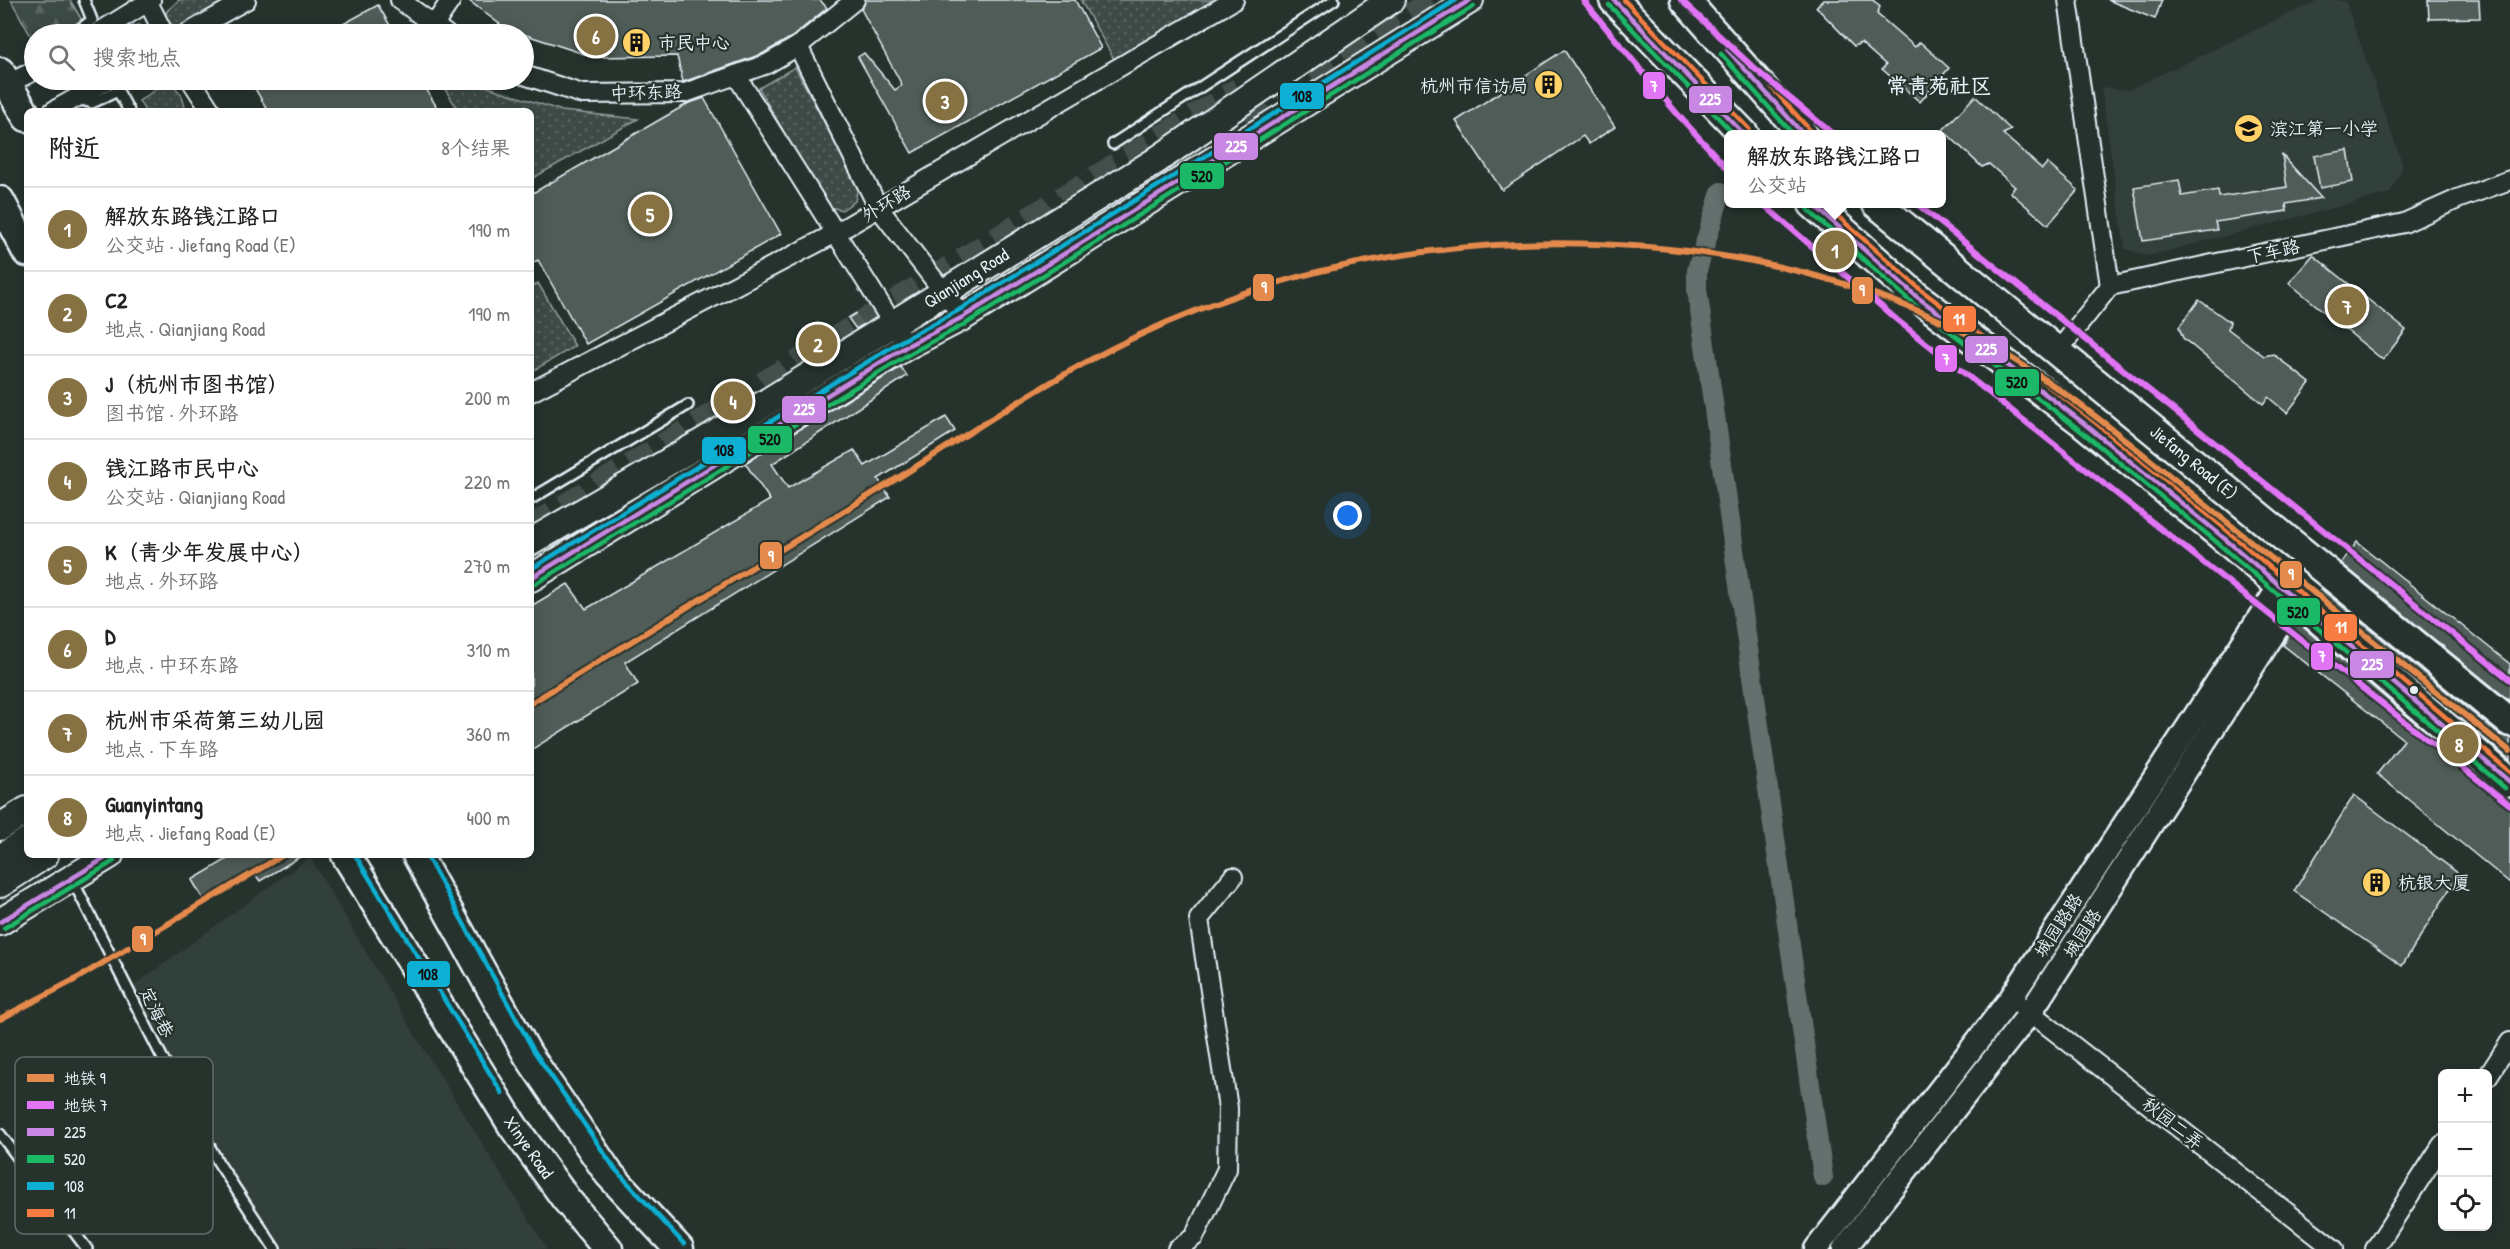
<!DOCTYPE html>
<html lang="zh">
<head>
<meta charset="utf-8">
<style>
  :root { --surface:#fff; --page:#f2f2f2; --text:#222; --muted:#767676; --line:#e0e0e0; --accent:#857141 }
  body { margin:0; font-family:"Patrick Hand","LXGW WenKai TC",sans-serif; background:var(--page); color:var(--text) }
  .controls { position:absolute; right:18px; bottom:18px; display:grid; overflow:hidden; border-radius:9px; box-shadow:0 3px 15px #0003 }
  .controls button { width:54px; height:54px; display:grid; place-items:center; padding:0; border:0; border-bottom:2px solid var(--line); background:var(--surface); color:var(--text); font:30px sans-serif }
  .you { position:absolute; left:1348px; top:516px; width:21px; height:21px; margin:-15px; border:4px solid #fff; border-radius:50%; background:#1a73e8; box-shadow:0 0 0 9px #1a73e833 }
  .badge { display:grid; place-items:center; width:39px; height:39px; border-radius:50%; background:var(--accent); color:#fff; font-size:20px; font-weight:700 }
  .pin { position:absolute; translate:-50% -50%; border:3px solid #fff; box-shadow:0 2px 6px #0006 }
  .popup { position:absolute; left:1724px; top:130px; width:222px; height:78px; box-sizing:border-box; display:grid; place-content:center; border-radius:9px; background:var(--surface); filter:drop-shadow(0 2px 4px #0005); font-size:20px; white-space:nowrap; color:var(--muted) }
  .popup b { font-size:22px; color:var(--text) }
  .popup::after { content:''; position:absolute; left:50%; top:100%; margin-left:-12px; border:12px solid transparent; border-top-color:var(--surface) }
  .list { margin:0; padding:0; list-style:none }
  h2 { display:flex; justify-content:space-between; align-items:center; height:78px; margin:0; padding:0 24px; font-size:26px }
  h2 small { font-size:20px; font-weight:400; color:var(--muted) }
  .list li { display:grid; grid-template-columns:39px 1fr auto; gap:18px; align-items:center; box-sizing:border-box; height:84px; padding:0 24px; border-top:2px solid var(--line) }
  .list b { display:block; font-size:22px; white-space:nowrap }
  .list p { margin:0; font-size:20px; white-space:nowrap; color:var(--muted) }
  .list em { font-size:20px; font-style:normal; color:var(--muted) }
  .icon { flex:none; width:33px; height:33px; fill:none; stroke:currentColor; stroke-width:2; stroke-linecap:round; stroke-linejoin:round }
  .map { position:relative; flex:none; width:2510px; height:1249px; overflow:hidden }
  .search { position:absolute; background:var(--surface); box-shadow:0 3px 15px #0003; left:24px; top:24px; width:510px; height:66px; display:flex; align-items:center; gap:15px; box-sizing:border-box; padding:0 21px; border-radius:33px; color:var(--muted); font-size:22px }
  .panel { position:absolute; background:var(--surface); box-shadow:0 3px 15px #0003; left:24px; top:108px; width:510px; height:750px; border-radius:9px }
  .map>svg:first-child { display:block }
  .built { fill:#333f3a }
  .grass { fill:url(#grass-dots); stroke:#939ea0; stroke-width:1.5 }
  .forest { fill:url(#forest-firs); stroke:#939ea0; stroke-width:1.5 }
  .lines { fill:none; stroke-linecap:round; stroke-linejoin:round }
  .canal { stroke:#636f6d; stroke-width:20 }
  .building { fill:#505c59; stroke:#e8f1f8; stroke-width:1.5 }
  .secondary-tunnel { stroke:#43504b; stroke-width:26; stroke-dasharray:26 13; stroke-linecap:butt }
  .service-casing { stroke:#e8f1f8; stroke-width:14 }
  .minor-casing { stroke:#e8f1f8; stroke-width:22 }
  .tertiary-casing { stroke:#e8f1f8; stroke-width:27 }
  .secondary-casing { stroke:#e8f1f8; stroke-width:30 }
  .primary-casing { stroke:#e8f1f8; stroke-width:33 }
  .service { stroke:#26332d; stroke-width:9 }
  .minor { stroke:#26332d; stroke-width:18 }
  .tertiary { stroke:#26332d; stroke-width:22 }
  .secondary { stroke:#26332d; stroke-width:26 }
  .primary { stroke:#26332d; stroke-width:28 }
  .bus-1-casing { stroke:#26332d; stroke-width:9 }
  .bus-2-casing { stroke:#26332d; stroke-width:9 }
  .bus-3-casing { stroke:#26332d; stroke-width:9 }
  .bus-4-casing { stroke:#26332d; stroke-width:9 }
  .bus-1 { stroke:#c787e3; stroke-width:4.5 }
  .bus-2 { stroke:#1ab867; stroke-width:4.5 }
  .bus-3 { stroke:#0dafd3; stroke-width:4.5 }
  .bus-4 { stroke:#f77d43; stroke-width:4.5 }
  .metro-1-casing { stroke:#26332d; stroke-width:10 }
  .metro-2-casing { stroke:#26332d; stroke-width:10 }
  .metro-1 { stroke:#e58a4d; stroke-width:6 }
  .metro-2 { stroke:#e175f5; stroke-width:6 }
  .bus-dot { fill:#e8f1f8; stroke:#26332d; stroke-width:2 }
  .labels { text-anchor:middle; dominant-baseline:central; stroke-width:4.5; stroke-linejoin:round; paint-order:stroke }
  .poi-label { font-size:18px; fill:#e8f1f8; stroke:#26332d; text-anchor:start }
  .street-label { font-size:18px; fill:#e8f1f8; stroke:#26332d }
  .quarter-label { font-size:21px; font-weight:bold; fill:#e8f1f8; stroke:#26332d }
  .key { fill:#26332d; stroke:#606c6a; stroke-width:1.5 }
  .key-label { font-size:16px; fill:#e8f1f8 }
  .line-badge { stroke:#26332d; stroke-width:2 }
  .badge-label { font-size:16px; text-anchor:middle; font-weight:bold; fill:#fff }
  .pale-badge-label { font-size:16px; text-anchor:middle; font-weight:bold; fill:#111 }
</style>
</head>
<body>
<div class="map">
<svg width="2510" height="1249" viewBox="0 0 2510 1249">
  <defs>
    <pattern id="grass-dots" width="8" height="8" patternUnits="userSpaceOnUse" patternTransform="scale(1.5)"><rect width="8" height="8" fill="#3e4b47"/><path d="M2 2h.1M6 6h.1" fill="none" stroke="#5a6562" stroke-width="1.8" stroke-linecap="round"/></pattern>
    <pattern id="forest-firs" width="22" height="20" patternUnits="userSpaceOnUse" patternTransform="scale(1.5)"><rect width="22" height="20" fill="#3e4b47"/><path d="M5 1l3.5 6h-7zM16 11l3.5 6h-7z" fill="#5a6562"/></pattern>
  </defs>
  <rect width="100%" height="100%" fill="#26332d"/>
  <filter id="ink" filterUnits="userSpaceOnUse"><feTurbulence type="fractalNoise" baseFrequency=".0167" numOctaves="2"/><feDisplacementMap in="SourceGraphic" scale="12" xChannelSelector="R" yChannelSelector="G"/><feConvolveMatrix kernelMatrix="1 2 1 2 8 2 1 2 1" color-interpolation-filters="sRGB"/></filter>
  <g filter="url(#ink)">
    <g class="built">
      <polygon points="2319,0 2345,0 2403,166 2390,193 2148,256 2125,249 2101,87 2128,90"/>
      <polygon points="310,857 414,1033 547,1249 272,1249 171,1078 132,987"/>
    </g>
    <g class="grass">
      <polygon points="179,0 230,0 183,27 175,27 165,19 167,11"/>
      <polygon points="1083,0 1234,0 1118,66 1081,1"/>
      <polygon points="139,25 148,29 148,34 115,34 127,27"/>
      <polygon points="795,67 858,187 855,201 842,210 826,206 759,88"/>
      <polygon points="170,80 182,96 186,111 145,111 139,101"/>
      <polygon points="439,80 474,80 488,87 562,111 638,119 531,179 531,111 459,111"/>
      <polygon points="538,283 575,346 531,372 531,287"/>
    </g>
    <polygon class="forest" points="11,0 70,0 83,22 60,34 34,34 34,42"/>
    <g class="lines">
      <polyline class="canal" points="1721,192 1697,270 1697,289 1823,1177"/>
    </g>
    <g class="building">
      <polygon points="468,0 820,0 827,8 792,37 762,54 683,82 677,56 593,57 505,28"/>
      <polygon points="866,0 1075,0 1101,48 912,153 858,57 864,53 895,90 902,85 861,9"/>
      <polygon points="1823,0 1873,0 1880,7 1877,14 1915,47 1920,42 1949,68 1920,102 1882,69 1886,65 1861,43 1854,46 1816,7"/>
      <polygon points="2108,0 2162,0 2155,19"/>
      <polygon points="2428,0 2479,0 2480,18 2429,19"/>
      <polygon points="378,5 395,34 325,34"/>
      <polygon points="1564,50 1615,127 1589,144 1583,136 1502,190 1456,121"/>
      <polygon points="250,80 421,80 439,111 268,111"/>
      <polygon points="1975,96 2011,130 2003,134 2042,169 2047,163 2078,190 2048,225 2010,192 2015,187 1989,164 1982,167 1943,130"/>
      <polygon points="704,98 781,234 586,344 538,260 531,264 531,194 687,104"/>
      <polygon points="2348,150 2353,182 2320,188 2314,156"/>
      <polygon points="2282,155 2321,198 2286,204 2287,211 2215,222 2217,230 2143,241 2134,187 2179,180 2182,196 2218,190 2219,197 2287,187"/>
      <polygon points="2313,255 2406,330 2383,360 2289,283"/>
      <polygon points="2199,300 2230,322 2228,329 2264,356 2273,354 2310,383 2287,413 2268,397 2263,404 2183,338 2179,327"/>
      <polygon points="863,309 870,320 856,329 848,318"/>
      <polygon points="901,367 907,376 772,464 788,488 854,450 865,466 946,417 955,431 878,479 890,497 625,662 638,684 531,750 531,606 568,584 586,609 770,500 745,463"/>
      <polygon points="2357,542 2510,664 2510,701 2341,563"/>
      <polygon points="2321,589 2500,735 2510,738 2510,760 2316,595"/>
      <polygon points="2297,622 2499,795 2510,798 2510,883 2377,774 2404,740 2283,645"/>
      <polygon points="2354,795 2459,874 2402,966 2294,891"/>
      <polygon points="234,855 303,855 260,881 252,870 203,899 192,880"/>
    </g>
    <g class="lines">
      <g class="secondary-tunnel">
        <polyline points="1178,159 1437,0"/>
        <polyline points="531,528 1239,90"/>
      </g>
      <defs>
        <g id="service">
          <polyline points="73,34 92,20 84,0"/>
          <polyline points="78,99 92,103 118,91 129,111"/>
          <polyline points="1113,144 1334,0"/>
          <polyline points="531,499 688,405"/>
          <polyline points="73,881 164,1061 218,1162 275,1249"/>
          <polyline points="0,1134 87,1249"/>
        </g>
        <g id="minor">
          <polyline points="147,0 164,34"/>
          <polyline points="400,0 446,34"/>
          <polyline points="2068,0 2110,286"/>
          <polyline points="434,25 451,0"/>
          <polyline points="96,34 151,0"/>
          <polyline points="186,34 246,0"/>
          <polyline points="798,46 878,207 963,317"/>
          <polyline points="524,75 582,94 685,93 767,64 798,46 855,0"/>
          <polyline points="736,75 898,332"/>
          <polyline points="191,80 211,111"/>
          <polyline points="7,84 34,71"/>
          <polyline points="53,111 108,80"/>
          <polyline points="2058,351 2110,286 2404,223 2460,198 2510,180"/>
          <polyline points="531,392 834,234 1234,0"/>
          <polyline points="2021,1005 2334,1249"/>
          <polyline points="2488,1076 2510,1042"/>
          <polyline points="1177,1249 1194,1237 1227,1169 1228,1108 1199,919 1233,877"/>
          <polyline points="2375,1249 2442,1145"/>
        </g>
        <g id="tertiary">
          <polyline points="1816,1249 2011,998 2280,586"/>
          <polyline points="1844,1249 2030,1013 2296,599"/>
        </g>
        <g id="secondary">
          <polyline points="531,542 704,441 1154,162 1391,0"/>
          <polyline points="531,578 907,346 963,317 1470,0"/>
          <polyline points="0,827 27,810"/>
          <polyline points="0,858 27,841"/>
          <polyline points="0,884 45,855"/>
          <polyline points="0,922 110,855"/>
        </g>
        <g id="primary">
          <polyline points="1614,0 1744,134"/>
          <polyline points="1685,0 1803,134"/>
          <polyline points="0,72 27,117"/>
          <polyline points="0,201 27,252"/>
          <polyline points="1813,204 1916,296 2081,421 2218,533 2510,782"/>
          <polyline points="1877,204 2510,722"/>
          <polyline points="346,855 513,1126 566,1199 608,1249"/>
          <polyline points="417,855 528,1055 609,1174 679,1249"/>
        </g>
      </defs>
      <use href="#service" class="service-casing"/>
      <use href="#minor" class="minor-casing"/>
      <use href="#tertiary" class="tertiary-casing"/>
      <use href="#secondary" class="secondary-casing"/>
      <use href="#primary" class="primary-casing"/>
      <use href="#service" class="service"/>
      <use href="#minor" class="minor"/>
      <use href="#tertiary" class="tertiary"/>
      <use href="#secondary" class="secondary"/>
      <use href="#primary" class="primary"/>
      <defs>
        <g id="bus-1">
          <polyline points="1614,0 1744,134"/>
          <polyline points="1727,49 1803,134"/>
          <polyline points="1813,204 1916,296 2081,421 2218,533 2510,782"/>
          <polyline points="531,578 907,346 963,317 1470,0"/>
          <polyline points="0,922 110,855"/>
        </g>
        <g id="bus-2">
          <polyline points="1609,5 1734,134"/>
          <polyline points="1721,54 1793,134"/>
          <polyline points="1808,210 1911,302 2076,427 2213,539 2505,788"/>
          <polyline points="535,584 911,353 967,323 1474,6"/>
          <polyline points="4,928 114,861"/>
        </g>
        <g id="bus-3">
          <polyline points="531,569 903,340 959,310 1456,0"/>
          <polyline points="355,855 502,1093"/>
          <polyline points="426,855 534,1051 615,1169 684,1244"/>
        </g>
        <g id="bus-4">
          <polyline points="1624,0 1749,129"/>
          <polyline points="1733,44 1809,129"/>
          <polyline points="1824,204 1921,290 2086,415 2223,527 2510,772"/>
        </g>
      </defs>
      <use href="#bus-1" class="bus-1-casing"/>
      <use href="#bus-2" class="bus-2-casing"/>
      <use href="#bus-3" class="bus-3-casing"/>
      <use href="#bus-4" class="bus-4-casing"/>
      <use href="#bus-1" class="bus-1"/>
      <use href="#bus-2" class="bus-2"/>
      <use href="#bus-3" class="bus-3"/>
      <use href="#bus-4" class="bus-4"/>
      <defs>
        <g id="metro-1">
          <path d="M531,703c119,-73 238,-146 357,-219 80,-49 158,-104 243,-145 161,-78 339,-107 517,-92 124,10 246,43 355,106 71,42 135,97 199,149 103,83 204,167 308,249"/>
          <polyline points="0,1019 76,979 283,855"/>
        </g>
        <g id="metro-2">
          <polyline points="1583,0 1679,116 1728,169"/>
          <polyline points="1681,0 1755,69 1833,134"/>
          <polyline points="1763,204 1897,320 2510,805"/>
          <polyline points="1917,204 2510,680"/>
        </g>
      </defs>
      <use href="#metro-1" class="metro-1-casing"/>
      <use href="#metro-2" class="metro-2-casing"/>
      <use href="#metro-1" class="metro-1"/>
      <use href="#metro-2" class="metro-2"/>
    </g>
  </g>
  <defs>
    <symbol id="building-disc" viewBox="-11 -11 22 22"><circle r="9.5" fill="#ffd166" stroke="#26332d"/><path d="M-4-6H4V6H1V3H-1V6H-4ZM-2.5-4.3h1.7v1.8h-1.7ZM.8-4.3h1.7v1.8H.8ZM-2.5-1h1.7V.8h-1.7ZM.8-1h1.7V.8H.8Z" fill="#111"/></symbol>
    <symbol id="school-disc" viewBox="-11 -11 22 22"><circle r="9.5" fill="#ffd166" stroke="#26332d"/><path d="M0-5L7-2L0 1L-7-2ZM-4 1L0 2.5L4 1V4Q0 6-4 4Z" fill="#111"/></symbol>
  </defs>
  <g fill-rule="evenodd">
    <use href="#building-disc" x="620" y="26" width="33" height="33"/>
    <use href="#building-disc" x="1532" y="68" width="33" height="33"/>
    <use href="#school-disc" x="2232" y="112" width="33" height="33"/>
    <use href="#building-disc" x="2360" y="866" width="33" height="33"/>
  </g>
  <circle class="bus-dot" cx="2414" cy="690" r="5"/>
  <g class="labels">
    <g class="poi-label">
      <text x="658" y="42">市民中心</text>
      <text x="1528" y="85" text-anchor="end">杭州市信访局</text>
      <text x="2270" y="128">滨江第一小学</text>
      <text x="2398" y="882">杭银大厦</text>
    </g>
    <g class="street-label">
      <text transform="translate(646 92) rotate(-2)">中环东路</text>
      <text transform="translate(886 203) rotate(-31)">外环路</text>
      <text transform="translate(2273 251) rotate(-12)">下车路</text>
      <text transform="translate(966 278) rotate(-32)">Qianjiang Road</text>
      <text transform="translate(2194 462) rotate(39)">Jiefang Road (E)</text>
      <text transform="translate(2058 925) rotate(-57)">城园路路</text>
      <text transform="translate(2082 933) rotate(-57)">城园路</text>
      <text transform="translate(157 1012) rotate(63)">定海巷</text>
      <text transform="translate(2173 1123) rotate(38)">秋园二弄</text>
      <text transform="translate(529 1147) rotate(55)">Xinye Road</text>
    </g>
    <g class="quarter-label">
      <text x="1939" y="85">常青苑社区</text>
    </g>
  </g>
  <rect x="15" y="1057" width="198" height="177" rx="9" class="key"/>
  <rect x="27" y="1074" width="27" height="8" fill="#e58a4d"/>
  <rect x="27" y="1101" width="27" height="8" fill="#e175f5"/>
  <rect x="27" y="1128" width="27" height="8" fill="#c787e3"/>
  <rect x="27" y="1155" width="27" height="8" fill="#1ab867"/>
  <rect x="27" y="1182" width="27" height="8" fill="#0dafd3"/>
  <rect x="27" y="1209" width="27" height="8" fill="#f77d43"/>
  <g class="key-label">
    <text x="64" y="1084">地铁 9</text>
    <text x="64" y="1111">地铁 7</text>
    <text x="64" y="1138">225</text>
    <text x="64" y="1165">520</text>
    <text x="64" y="1192">108</text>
    <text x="64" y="1219">11</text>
  </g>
  <g class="line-badge">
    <rect x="1642" y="71" width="24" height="29" rx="6" fill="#e175f5"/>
    <rect x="1279" y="82" width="46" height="28" rx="6" fill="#0dafd3"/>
    <rect x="1688" y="85" width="45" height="29" rx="6" fill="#c787e3"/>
    <rect x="1213" y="132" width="46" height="29" rx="6" fill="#c787e3"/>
    <rect x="1179" y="162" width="46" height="28" rx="6" fill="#1ab867"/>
    <rect x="1252" y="273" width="23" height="29" rx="6" fill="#e58a4d"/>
    <rect x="1851" y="276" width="23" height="29" rx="6" fill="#e58a4d"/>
    <rect x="1942" y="305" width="35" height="28" rx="6" fill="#f77d43"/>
    <rect x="1964" y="335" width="45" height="29" rx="6" fill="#c787e3"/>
    <rect x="1934" y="344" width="24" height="29" rx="6" fill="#e175f5"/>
    <rect x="1994" y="368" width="46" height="29" rx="6" fill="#1ab867"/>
    <rect x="781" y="395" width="46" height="29" rx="6" fill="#c787e3"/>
    <rect x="747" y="425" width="46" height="29" rx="6" fill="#1ab867"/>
    <rect x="701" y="436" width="46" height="29" rx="6" fill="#0dafd3"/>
    <rect x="759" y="541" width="24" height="29" rx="6" fill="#e58a4d"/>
    <rect x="2279" y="560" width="24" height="29" rx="6" fill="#e58a4d"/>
    <rect x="2276" y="597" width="45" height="29" rx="6" fill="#1ab867"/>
    <rect x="2323" y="613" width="35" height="29" rx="6" fill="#f77d43"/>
    <rect x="2310" y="642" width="24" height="29" rx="6" fill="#e175f5"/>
    <rect x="2349" y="650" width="46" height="29" rx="6" fill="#c787e3"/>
    <rect x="131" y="925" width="23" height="28" rx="6" fill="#e58a4d"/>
    <rect x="406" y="960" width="45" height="28" rx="6" fill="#0dafd3"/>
  </g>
  <g class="badge-label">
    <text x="1654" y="92">7</text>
    <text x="1710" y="105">225</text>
    <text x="1236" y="152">225</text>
    <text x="1264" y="293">9</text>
    <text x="1862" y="296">9</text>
    <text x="1959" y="325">11</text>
    <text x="1986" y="355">225</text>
    <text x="1946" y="365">7</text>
    <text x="804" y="415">225</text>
    <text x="771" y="562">9</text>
    <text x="2291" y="580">9</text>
    <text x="2341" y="633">11</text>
    <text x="2322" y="662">7</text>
    <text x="2372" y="670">225</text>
    <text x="143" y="945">9</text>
  </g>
  <g class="pale-badge-label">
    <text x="1302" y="102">108</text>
    <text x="1202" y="182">520</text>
    <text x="2017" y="388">520</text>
    <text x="770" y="445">520</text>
    <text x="724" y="456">108</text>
    <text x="2298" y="618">520</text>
    <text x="428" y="980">108</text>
  </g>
</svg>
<div class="controls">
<button>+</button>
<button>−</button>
<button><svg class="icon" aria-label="locate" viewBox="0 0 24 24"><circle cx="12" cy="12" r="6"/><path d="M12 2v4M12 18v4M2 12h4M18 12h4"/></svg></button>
</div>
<div class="you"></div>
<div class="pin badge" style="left:1835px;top:250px">1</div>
<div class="popup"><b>解放东路钱江路口</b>公交站</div>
<div class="pin badge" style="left:818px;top:344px">2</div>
<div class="pin badge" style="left:945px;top:101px">3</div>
<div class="pin badge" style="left:733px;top:401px">4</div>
<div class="pin badge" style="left:650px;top:214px">5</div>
<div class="pin badge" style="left:596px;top:36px">6</div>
<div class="pin badge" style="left:2347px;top:306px">7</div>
<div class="pin badge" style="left:2459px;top:744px">8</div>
<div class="search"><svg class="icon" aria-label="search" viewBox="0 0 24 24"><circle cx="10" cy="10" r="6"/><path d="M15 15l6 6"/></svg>搜索地点</div>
<section class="panel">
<h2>附近<small>8个结果</small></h2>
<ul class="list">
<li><span class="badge">1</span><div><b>解放东路钱江路口</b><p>公交站 · Jiefang Road (E)</p></div><em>190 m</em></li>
<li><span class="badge">2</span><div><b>C2</b><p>地点 · Qianjiang Road</p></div><em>190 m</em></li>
<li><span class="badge">3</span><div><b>J（杭州市图书馆）</b><p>图书馆 · 外环路</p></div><em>200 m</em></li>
<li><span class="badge">4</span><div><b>钱江路市民中心</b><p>公交站 · Qianjiang Road</p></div><em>220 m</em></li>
<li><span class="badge">5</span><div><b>K（青少年发展中心）</b><p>地点 · 外环路</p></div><em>270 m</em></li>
<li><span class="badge">6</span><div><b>D</b><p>地点 · 中环东路</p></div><em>310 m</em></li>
<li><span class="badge">7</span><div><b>杭州市采荷第三幼儿园</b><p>地点 · 下车路</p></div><em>360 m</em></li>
<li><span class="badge">8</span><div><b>Guanyintang</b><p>地点 · Jiefang Road (E)</p></div><em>400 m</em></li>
</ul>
</section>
</div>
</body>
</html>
